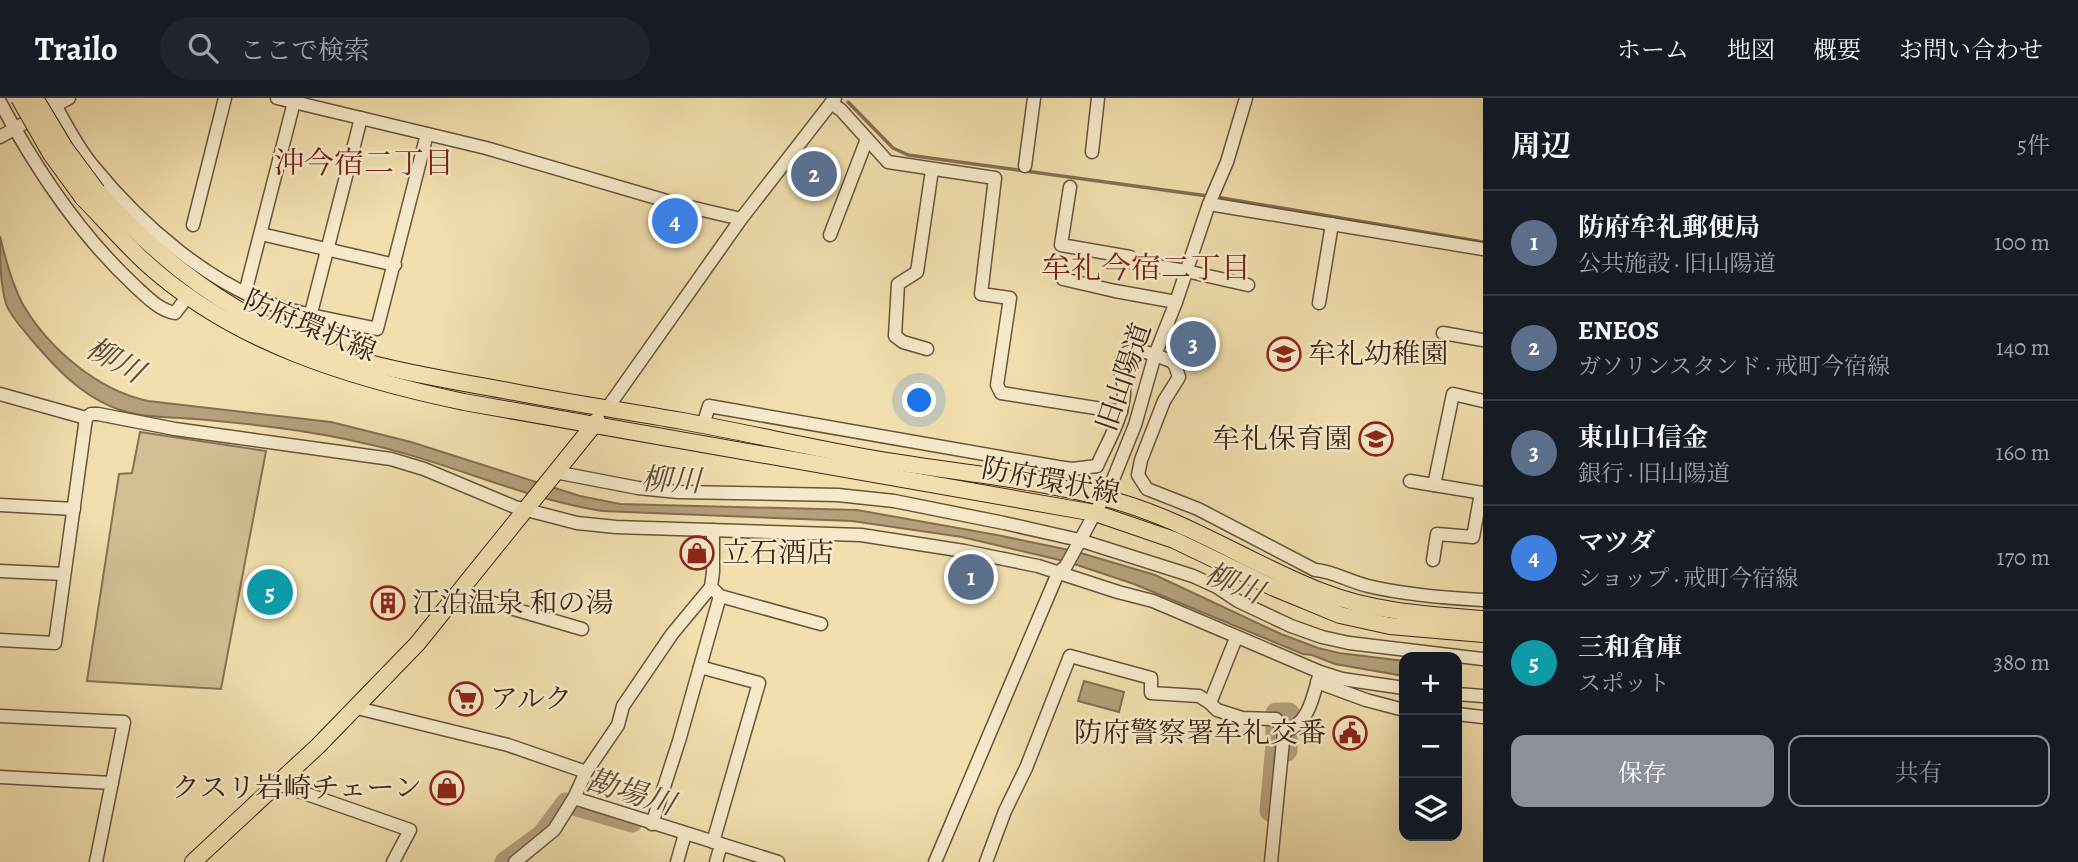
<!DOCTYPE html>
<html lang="ja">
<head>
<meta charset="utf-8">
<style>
  :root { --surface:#171b24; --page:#20242c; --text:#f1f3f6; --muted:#9ea1a6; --line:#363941; --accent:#8c9099 }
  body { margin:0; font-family:Alegreya,"Noto Serif JP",serif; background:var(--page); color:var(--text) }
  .controls { position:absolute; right:21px; bottom:21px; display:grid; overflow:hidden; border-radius:14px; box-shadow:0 7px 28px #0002 }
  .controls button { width:63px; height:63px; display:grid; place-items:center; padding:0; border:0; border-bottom:2px solid var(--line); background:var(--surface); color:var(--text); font:35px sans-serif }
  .you { position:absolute; left:920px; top:303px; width:24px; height:24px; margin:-18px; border:5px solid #fff; border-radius:50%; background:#1a73e8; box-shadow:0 0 0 10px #1a73e833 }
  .badge { display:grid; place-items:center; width:46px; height:46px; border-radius:50%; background:var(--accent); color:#fff; font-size:23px; font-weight:700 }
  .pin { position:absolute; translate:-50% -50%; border:4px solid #fff; box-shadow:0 2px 7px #0006 }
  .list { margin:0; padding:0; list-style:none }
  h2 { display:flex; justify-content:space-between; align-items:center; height:91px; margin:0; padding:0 28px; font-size:30px }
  h2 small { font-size:23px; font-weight:400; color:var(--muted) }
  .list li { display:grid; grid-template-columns:46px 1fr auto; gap:21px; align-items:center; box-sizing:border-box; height:105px; padding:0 28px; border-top:2px solid var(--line) }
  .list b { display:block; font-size:26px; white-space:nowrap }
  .list p { margin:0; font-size:23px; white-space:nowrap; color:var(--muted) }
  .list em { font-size:23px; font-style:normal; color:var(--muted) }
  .actions { display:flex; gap:14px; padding:21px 28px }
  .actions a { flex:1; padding:16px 0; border:2px solid var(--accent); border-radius:14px; text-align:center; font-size:24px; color:var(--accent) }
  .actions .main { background:var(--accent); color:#fff }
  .icon { flex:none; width:38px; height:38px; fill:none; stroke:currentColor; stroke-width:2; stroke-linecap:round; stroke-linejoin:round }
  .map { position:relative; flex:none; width:1483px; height:764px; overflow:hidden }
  header { display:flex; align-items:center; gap:42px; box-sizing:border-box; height:98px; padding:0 35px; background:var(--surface); border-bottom:2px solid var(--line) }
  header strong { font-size:33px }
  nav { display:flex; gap:38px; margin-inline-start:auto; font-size:24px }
  .search { width:490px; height:63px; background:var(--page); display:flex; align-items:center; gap:18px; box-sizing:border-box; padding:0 24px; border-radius:38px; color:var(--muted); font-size:26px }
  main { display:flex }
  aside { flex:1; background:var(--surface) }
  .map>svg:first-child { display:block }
  .green { fill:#d2bf94; stroke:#887256; stroke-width:2 }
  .water { fill:#b4a07a; stroke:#846f53; stroke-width:2 }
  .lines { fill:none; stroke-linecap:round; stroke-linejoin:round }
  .stream { stroke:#846f53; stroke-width:3.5 }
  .river { stroke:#b4a07a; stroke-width:21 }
  .minor-casing { stroke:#6a543d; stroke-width:15 }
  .major-casing { stroke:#3d2518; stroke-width:18 }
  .minor { stroke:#f6eaca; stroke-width:12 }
  .major { stroke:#f1dfad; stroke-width:16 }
  .major-bridge-casing { stroke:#3d2518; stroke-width:18; stroke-linecap:butt }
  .major-bridge { stroke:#f1dfad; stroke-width:16 }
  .labels { text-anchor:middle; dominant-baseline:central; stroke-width:5; stroke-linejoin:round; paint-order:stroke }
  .street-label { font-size:28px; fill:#3d2518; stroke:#f6eaca }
  .poi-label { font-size:28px; fill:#3d2518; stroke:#f6eaca; text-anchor:start }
  .neighbourhood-label { font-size:30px; fill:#7a1f14; stroke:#f6eaca }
  .water-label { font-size:30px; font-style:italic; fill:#614a35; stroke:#f6eaca }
</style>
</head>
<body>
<header>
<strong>Trailo</strong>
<div class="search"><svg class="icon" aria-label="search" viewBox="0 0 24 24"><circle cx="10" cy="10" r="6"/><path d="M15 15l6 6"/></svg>ここで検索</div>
<nav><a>ホーム</a><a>地図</a><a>概要</a><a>お問い合わせ</a></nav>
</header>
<main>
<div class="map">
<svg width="1483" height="764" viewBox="0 0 1483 764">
  <rect width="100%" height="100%" fill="#f1dfad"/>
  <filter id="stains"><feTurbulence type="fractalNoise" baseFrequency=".00286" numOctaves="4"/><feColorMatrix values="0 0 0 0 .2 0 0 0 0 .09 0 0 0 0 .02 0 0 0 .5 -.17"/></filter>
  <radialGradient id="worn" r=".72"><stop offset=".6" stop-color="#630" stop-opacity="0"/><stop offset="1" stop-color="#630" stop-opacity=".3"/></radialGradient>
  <polygon class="green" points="140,334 266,353 221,591 87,583 119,376 132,375"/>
  <g class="water">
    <path d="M0,138c5,22 12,47 22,67 26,45 75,87 126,98l183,21 80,20 169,54 40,8 237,6 140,25 77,16 81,24 126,59 37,14 21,5 65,8v15l-69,-12 -23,-9 -9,-1 -169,-70 -66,-22 -106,-25 -110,-16 -250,-10c-82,-13 -158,-51 -239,-68 -55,-13 -112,-19 -168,-24 -21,-2 -44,-1 -64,-6 -43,-10 -73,-42 -100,-74 -9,-11 -20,-22 -25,-35 -6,-22 -6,-45 -6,-68z"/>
    <polygon points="1084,583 1124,594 1119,614 1078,603"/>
  </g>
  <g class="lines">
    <g class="stream">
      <polyline points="848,4 893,50 908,57 1208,98"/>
      <polyline points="1216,99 1483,144"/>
    </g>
    <g class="river">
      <polyline points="1270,713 1276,646 1276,615 1289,615 1287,653"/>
      <polyline points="505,764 542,737 566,705 632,724"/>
    </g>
    <defs>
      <g id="minor">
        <path d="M51,0c13,22 25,48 42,68 46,57 119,122 191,142 30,9 62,14 93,21l50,-195"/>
        <polyline points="277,0 486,50 677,106 741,121"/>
        <path d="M0,4c36,67 80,133 135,184 12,11 24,24 40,27l13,-17"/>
        <polyline points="831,5 841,12 888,64 995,80 981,196 1010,200 997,287 1001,295 1121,314"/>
        <polyline points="0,39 69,0"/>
        <polyline points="1092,54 1098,0"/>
        <polyline points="1025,68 1034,0"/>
        <polyline points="1070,89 1061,147 1130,159 1130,164 1186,173 1248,187"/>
        <polyline points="1209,106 1483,151"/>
        <polyline points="193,127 225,0"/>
        <polyline points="261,136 395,167"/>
        <polyline points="830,137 867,41"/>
        <polyline points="1063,181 1115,193 1176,204"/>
        <polyline points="245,195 294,4"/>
        <polyline points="1319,205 1332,126"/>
        <polyline points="311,215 361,20"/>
        <polyline points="1443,235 1483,242"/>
        <polyline points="927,251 903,244 895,238 898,186 917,174 932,72"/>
        <polyline points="0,296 86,320 91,316 98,316 175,331 391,361 424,371 515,409 577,425 616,429 861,437 964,453 1038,468 1118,494 1153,503 1320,574 1342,581 1404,590"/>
        <polyline points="606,312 741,121 835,0"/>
        <path d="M703,327l6,-19 349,61 14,2 25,-3c10,-23 26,-48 27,-73 1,-11 -9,-28 0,-38 10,-11 35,2 47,6l4,4 4,12 -15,24 -23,59 -3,15 9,14 51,20 117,61c18,1 35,12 53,16 38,9 76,12 115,14"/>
        <polyline points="555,374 638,390 678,394 838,397 894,403 1004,425 1079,442 1193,478 1217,489 1238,503 1291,528 1322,539 1349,545 1483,561"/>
        <polyline points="1410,383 1483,395"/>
        <polyline points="1434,387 1453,296 1483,303"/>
        <polyline points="0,407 74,411"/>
        <polyline points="713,432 713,474 711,489 720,498 821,526"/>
        <polyline points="1433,462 1437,436 1473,439 1481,395"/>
        <polyline points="0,473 64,476"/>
        <polyline points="459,495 582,531"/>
        <polyline points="0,542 55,545 86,320"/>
        <polyline points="700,569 759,585 713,744"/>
        <polyline points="1317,584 1366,602 1404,612"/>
        <polyline points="1457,596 1483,598"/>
        <polyline points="1210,605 1236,540"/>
        <polyline points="357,610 508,647 586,674"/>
        <polyline points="1457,616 1483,619"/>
        <polyline points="0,618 124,624 96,764"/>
        <path d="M1284,633c24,-5 29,-34 35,-55"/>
        <polyline points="0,679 112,685"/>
        <polyline points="278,686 410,732 393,764"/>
        <polyline points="574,700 778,764"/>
        <polyline points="652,726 679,643 720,498"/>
        <polyline points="515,764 554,732 574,700 586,674 618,627 623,608 672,536 711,489"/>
        <polyline points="677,764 685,736"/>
        <polyline points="716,764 721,747"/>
        <polyline points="935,764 1058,475 1066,468 1112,384 1135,327 1155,257 1176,204 1209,106 1227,64 1246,0"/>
        <polyline points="986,764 1005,713 1026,670 1070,558 1151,580 1151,595 1199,598 1210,605 1217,612 1242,620 1276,621 1284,633 1271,764"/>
      </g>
      <g id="major">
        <path d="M97,93c54,59 108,105 180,139 74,36 157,47 237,62 56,11 112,19 168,29 61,11 121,25 182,36 78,14 164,21 241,41 79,20 143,65 218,94 50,20 107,23 160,27"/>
        <path d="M83,100c21,21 41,45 63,65 88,80 204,115 318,139l631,111 79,27 98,47 68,28 50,11 93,8"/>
        <polyline points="193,764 318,648 417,546 597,323"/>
      </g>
    </defs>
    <use href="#minor" class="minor-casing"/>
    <use href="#major" class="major-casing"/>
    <use href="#minor" class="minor"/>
    <use href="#major" class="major"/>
    <defs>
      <g id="major-bridge">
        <polyline points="19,0 51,56 83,100"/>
        <polyline points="35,0 65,50 97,93"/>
      </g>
    </defs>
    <use href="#major-bridge" class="major-bridge-casing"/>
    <use href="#major-bridge" class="major-bridge"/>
  </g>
  <defs>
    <symbol id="school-ring" viewBox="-11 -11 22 22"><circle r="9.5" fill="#f6eaca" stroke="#8f2418" stroke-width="1.5"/><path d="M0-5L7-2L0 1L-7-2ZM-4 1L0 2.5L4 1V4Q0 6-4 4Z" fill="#8f2418"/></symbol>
    <symbol id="shop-ring" viewBox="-11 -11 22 22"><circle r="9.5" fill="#f6eaca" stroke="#8f2418" stroke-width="1.5"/><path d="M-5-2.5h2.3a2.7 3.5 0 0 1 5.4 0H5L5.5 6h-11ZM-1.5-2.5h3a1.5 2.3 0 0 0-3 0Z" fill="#8f2418"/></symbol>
    <symbol id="building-ring" viewBox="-11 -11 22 22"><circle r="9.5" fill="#f6eaca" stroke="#8f2418" stroke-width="1.5"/><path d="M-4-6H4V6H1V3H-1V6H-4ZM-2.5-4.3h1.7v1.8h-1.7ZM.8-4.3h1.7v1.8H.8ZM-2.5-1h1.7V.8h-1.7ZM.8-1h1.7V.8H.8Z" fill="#8f2418"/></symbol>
    <symbol id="supermarket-ring" viewBox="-11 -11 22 22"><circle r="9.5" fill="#f6eaca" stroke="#8f2418" stroke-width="1.5"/><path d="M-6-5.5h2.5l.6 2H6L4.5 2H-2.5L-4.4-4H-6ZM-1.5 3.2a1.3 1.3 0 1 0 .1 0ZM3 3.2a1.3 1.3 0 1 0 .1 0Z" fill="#8f2418"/></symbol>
    <symbol id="civic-ring" viewBox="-11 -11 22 22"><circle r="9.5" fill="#f6eaca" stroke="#8f2418" stroke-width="1.5"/><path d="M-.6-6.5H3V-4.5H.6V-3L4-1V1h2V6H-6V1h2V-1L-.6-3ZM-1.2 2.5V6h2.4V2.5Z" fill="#8f2418"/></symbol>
  </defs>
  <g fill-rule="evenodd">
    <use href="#school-ring" x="1265" y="237" width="38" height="38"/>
    <use href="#school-ring" x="1357" y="322" width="38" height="38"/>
    <use href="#shop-ring" x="678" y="436" width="38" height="38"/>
    <use href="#building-ring" x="369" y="486" width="38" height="38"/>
    <use href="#supermarket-ring" x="447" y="582" width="38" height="38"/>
    <use href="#civic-ring" x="1331" y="616" width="38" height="38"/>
    <use href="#shop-ring" x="428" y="671" width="38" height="38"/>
  </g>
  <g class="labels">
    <g class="street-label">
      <text transform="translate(310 228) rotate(23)">防府環状線</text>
      <text transform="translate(1124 279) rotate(-71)">旧山陽道</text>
      <text transform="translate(1051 383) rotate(11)">防府環状線</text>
    </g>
    <g class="poi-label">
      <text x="1308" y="256">牟礼幼稚園</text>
      <text x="1352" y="341" text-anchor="end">牟礼保育園</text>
      <text x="722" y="455">立石酒店</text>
      <text x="412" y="505">江泊温泉 和の湯</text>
      <text x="490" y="601">アルク</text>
      <text x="1326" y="635" text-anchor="end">防府警察署牟礼交番</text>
      <text x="422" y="690" text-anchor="end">クスリ岩崎チェーン</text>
    </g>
    <g class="neighbourhood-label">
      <text x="364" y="65">沖今宿二丁目</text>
      <text x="1146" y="170">牟礼今宿二丁目</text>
    </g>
    <g class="water-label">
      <text transform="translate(115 262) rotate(29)">柳川</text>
      <text transform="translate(671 382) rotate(2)">柳川</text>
      <text transform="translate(1234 485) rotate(22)">柳川</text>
      <text transform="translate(631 694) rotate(17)">勘場川</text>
    </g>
  </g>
  <rect width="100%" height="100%" filter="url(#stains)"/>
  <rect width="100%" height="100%" fill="url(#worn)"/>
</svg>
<div class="controls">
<button>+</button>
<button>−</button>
<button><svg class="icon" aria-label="layers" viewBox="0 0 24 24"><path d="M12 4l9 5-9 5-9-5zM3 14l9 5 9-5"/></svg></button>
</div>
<div class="you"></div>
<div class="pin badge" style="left:971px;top:479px;background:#5c6f8a">1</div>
<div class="pin badge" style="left:814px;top:76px;background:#5c6f8a">2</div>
<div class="pin badge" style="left:1193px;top:246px;background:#5c6f8a">3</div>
<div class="pin badge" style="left:675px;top:123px;background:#3f7fe0">4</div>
<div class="pin badge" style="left:270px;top:494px;background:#0f9aa8">5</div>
</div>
<aside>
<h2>周辺<small>5件</small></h2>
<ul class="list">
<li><span class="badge" style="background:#5c6f8a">1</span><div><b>防府牟礼郵便局</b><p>公共施設 · 旧山陽道</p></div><em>100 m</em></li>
<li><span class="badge" style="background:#5c6f8a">2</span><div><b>ENEOS</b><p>ガソリンスタンド · 戒町今宿線</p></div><em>140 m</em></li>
<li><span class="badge" style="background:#5c6f8a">3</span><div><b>東山口信金</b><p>銀行 · 旧山陽道</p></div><em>160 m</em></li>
<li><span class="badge" style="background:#3f7fe0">4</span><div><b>マツダ</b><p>ショップ · 戒町今宿線</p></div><em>170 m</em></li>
<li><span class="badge" style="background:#0f9aa8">5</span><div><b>三和倉庫</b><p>スポット</p></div><em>380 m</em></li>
</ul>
<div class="actions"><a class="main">保存</a><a>共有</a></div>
</aside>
</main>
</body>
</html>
